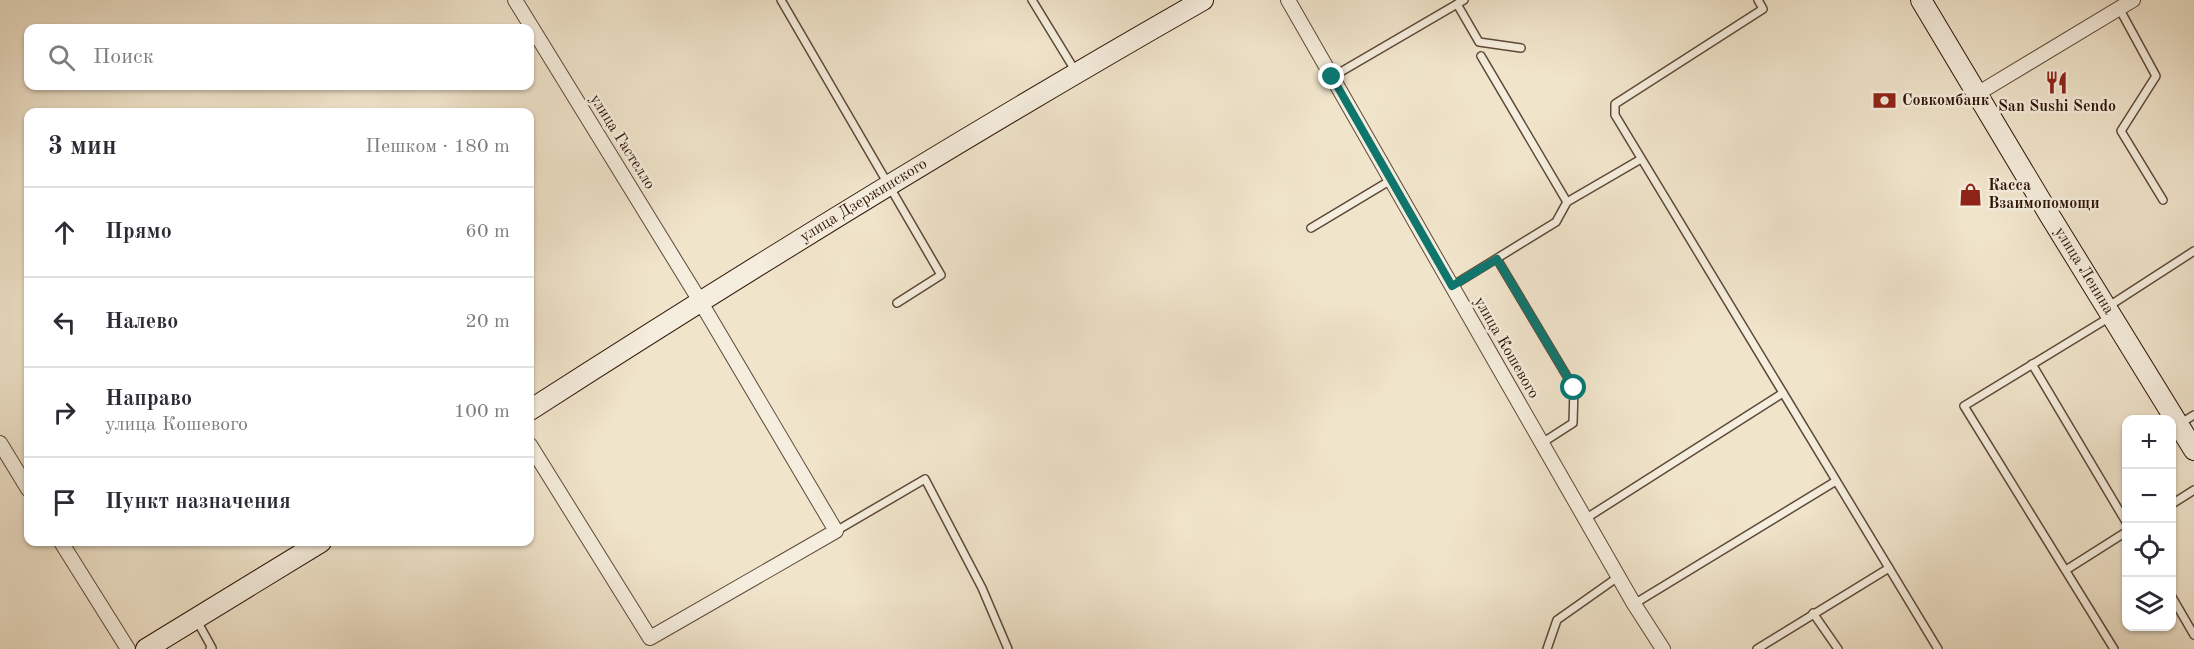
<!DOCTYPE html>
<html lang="ru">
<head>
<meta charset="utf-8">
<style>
  :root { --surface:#fff; --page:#f7f7f7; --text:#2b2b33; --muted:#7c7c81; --line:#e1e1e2 }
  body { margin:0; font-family:"Old Standard TT",serif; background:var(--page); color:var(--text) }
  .controls { position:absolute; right:18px; bottom:18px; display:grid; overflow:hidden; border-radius:12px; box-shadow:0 2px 4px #0004 }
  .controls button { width:54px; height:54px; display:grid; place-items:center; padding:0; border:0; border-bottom:2px solid var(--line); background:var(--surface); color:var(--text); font:30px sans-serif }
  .stop { position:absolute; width:18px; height:18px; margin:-14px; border:4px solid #0f766e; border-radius:50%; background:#fff }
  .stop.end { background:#0f766e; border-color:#fff; box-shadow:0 2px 6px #0008 }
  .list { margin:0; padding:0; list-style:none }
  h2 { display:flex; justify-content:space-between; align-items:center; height:78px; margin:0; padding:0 24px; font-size:26px }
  h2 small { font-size:20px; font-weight:400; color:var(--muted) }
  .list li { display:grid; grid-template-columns:39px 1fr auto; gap:18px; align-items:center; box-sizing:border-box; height:90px; padding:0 24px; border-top:2px solid var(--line) }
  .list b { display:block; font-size:22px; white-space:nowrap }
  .list p { margin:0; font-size:20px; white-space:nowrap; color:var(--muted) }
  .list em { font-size:20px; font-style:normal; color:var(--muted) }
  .icon { flex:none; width:33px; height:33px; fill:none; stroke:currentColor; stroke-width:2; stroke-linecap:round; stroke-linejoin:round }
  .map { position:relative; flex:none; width:2194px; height:649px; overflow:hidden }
  .search { position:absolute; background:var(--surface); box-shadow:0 2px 4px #0004; left:24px; top:24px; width:510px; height:66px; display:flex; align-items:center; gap:15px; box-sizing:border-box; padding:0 21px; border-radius:12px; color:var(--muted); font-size:22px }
  .panel { position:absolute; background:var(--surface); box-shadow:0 2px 4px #0004; left:24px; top:108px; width:510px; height:438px; border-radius:12px }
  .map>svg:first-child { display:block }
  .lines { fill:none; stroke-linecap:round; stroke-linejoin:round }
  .lane-casing { stroke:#5e4938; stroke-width:10 }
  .street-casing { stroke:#5e4938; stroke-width:16 }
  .secondary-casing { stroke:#2e1507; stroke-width:22 }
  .lane { stroke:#f5eddd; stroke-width:7 }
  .street { stroke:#f5eddd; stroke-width:14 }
  .secondary { stroke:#f5eddd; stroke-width:20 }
  .route { stroke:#0f766e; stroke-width:8 }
  .labels { text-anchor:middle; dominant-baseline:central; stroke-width:5; stroke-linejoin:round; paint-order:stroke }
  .poi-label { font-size:16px; font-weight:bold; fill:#2e1507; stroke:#f5eddd; text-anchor:start }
  .street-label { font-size:16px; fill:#2e1507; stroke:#f5eddd }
</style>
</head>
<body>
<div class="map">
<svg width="2194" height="649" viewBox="0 0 2194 649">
  <rect width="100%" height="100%" fill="#f0e4cb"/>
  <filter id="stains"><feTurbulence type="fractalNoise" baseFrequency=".00333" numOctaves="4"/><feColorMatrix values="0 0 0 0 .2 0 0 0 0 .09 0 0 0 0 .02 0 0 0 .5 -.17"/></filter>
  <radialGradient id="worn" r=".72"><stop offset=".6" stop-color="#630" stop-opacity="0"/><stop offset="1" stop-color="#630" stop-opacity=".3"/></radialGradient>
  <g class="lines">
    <defs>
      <g id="lane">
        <polyline points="781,0 941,275 897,303"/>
        <polyline points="1032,0 1076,72"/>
        <polyline points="1758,0 1763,9 1615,104 1615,115 1938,649"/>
        <polyline points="1457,4 1479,42 1521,48"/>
        <polyline points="2119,8 2156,76 2121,131 2163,200"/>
        <polyline points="1481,56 1567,202"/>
        <polyline points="1332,77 1464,0"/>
        <polyline points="1311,228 1391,180"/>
        <polyline points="1497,259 1574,388 1573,423 1542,443"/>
        <polyline points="1452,286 1556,222 1567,202 1641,159"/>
        <polyline points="2109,306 2194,251"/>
        <polyline points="2110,317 1964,406 2114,649"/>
        <polyline points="2032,364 2126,522"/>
        <polyline points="2181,423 2194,415"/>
        <polyline points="2172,504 2194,490"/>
        <polyline points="1585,519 1783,393"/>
        <polyline points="836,531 925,479 982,588 1008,649"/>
        <polyline points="2066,570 2126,532"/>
        <polyline points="2172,597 2194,635"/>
        <polyline points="1634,604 1836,481"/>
        <polyline points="1813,613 1838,649"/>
        <polyline points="196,619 212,648 210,649"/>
        <polyline points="1547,649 1557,620 1618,577"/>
        <polyline points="1757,649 1889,568"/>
      </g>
      <g id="street">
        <polyline points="515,0 700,301 836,531 650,638 530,445"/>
        <polyline points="1288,0 1634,604 1663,649"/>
        <polyline points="1977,94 2133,0"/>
        <polyline points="0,443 28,489"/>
        <polyline points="61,542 128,649"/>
      </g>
      <g id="secondary">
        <path id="s1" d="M1921,0l129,216 144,234"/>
        <path id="s2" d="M530,410c221,-142 445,-280 673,-410"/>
        <polyline points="146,649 321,542"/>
      </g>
    </defs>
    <use href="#lane" class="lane-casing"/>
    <use href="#street" class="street-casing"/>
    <use href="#secondary" class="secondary-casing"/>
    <use href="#lane" class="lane"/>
    <use href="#street" class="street"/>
    <use href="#secondary" class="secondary"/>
  </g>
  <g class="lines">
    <polyline class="route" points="1332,77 1452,286 1497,259 1574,388"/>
  </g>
  <defs>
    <symbol id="restaurant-bare" viewBox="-9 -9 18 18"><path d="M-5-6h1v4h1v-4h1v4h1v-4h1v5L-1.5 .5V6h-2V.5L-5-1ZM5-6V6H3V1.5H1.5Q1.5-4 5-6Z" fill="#8f2418" stroke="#f5eddd" stroke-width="2.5" paint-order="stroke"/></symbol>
    <symbol id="bank-bare" viewBox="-9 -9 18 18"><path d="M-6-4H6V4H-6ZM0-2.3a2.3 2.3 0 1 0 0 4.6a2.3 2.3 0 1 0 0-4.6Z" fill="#8f2418" stroke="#f5eddd" stroke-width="2.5" paint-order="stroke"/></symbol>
    <symbol id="shop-bare" viewBox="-9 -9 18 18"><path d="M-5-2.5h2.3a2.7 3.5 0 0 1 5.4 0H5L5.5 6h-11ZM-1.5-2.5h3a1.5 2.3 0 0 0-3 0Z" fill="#8f2418" stroke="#f5eddd" stroke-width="2.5" paint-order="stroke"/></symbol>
  </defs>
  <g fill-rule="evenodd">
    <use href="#restaurant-bare" x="2040" y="66" width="33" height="33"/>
    <use href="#bank-bare" x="1868" y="84" width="33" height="33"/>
    <use href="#shop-bare" x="1954" y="178" width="33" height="33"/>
  </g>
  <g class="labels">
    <g class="poi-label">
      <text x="1902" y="101">Совкомбанк</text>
      <text x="2057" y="107" text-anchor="middle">San Sushi Sendo</text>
      <text x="1988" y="186">Касса<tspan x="1988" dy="18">Взаимопомощи</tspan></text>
    </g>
    <g class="street-label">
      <text transform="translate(622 142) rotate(58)">улица Гастелло</text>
      <text stroke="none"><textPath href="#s2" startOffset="394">улица Дзержинского</textPath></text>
      <text stroke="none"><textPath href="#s1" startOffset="316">улица Ленина</textPath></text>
      <text transform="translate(1506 348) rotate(60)">улица Кошевого</text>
    </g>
  </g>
  <rect width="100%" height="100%" filter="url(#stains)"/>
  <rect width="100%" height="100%" fill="url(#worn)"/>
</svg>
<div class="controls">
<button>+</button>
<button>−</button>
<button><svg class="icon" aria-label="locate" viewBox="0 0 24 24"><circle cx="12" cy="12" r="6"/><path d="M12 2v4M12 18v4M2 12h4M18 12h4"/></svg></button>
<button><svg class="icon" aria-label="layers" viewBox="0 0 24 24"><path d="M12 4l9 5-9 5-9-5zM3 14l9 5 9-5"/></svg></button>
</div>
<div class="stop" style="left:1574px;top:388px"></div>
<div class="stop end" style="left:1332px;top:77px"></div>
<div class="search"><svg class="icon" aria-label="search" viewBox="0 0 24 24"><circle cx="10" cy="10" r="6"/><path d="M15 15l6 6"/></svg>Поиск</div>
<section class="panel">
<h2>3 мин<small>Пешком · 180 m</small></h2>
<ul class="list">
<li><svg class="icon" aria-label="ahead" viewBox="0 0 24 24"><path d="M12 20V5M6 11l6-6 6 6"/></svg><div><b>Прямо</b></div><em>60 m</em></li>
<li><svg class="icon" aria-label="left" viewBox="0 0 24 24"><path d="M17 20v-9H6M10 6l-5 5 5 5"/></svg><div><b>Налево</b></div><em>20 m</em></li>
<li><svg class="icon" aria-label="right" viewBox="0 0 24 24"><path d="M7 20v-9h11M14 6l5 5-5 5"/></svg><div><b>Направо</b><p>улица Кошевого</p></div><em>100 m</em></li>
<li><svg class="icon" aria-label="arrive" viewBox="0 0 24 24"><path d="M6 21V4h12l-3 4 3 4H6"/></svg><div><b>Пункт назначения</b></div></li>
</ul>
</section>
</div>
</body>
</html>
